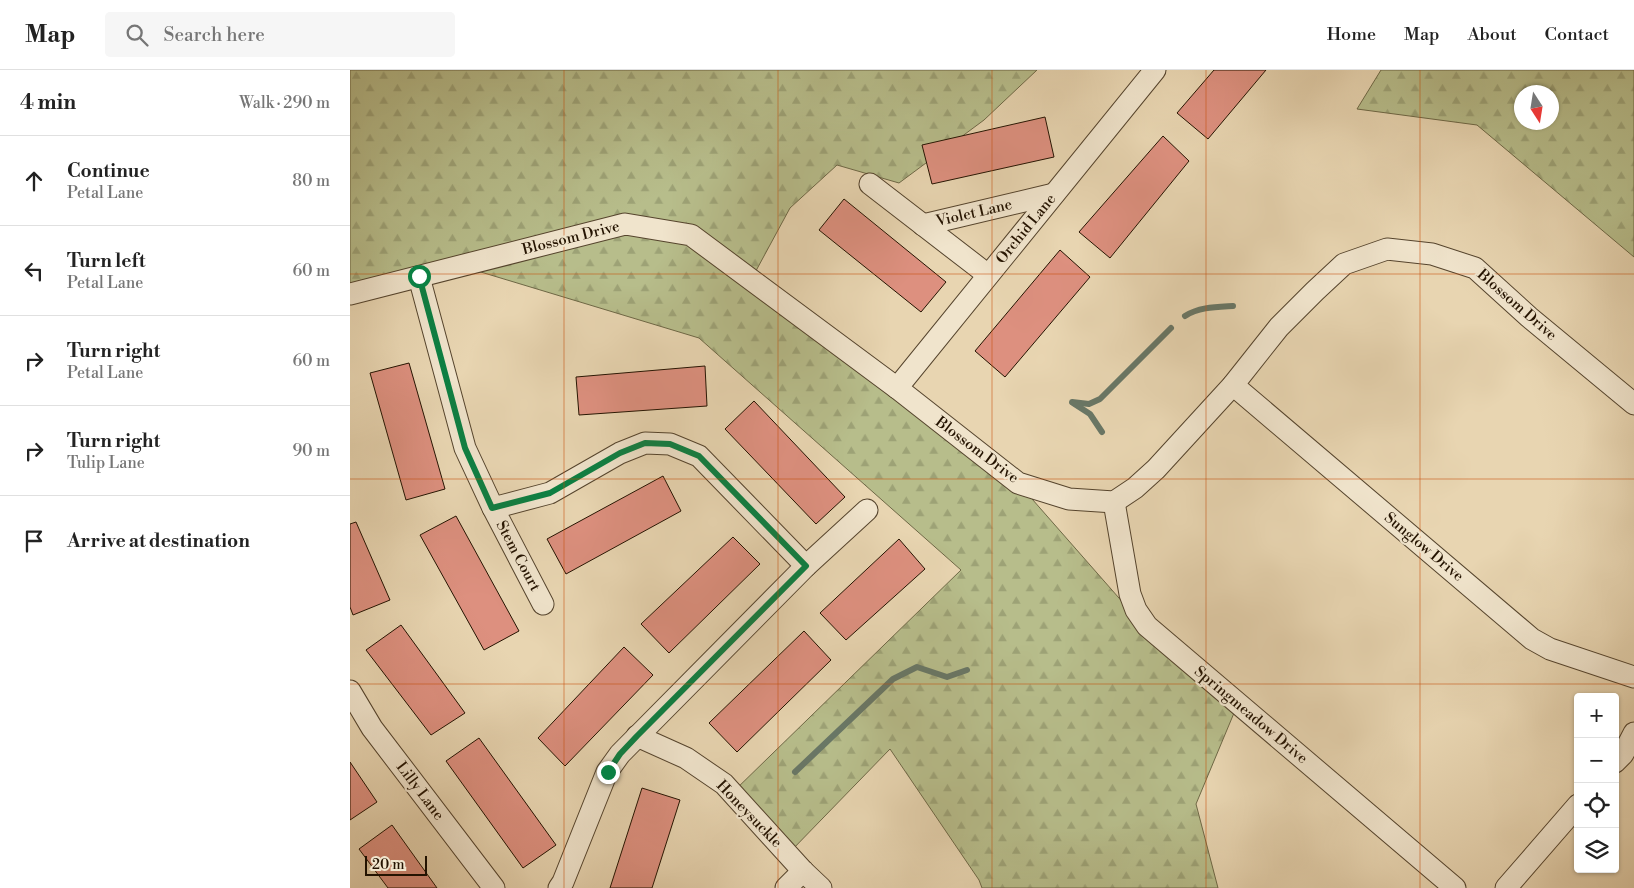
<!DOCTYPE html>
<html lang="en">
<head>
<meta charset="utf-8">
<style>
  :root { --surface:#fff; --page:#f6f6f6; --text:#222; --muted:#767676; --line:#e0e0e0 }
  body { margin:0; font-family:"Libre Bodoni",serif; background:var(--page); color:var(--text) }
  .controls { position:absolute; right:15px; bottom:15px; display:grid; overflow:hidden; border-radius:5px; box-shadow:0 1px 4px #0004 }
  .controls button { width:45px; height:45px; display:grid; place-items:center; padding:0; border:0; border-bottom:1px solid var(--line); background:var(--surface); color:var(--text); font:25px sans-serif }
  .compass { position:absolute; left:1164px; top:15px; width:45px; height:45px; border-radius:50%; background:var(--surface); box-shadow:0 1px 4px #0004; rotate:168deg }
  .scale { position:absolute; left:15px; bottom:12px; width:62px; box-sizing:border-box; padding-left:5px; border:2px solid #241301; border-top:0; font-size:14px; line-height:18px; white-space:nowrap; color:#241301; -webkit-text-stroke:4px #f0e4cc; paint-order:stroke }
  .stop { position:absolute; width:15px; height:15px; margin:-11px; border:4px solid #0b8043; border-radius:50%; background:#fff }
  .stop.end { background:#0b8043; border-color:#fff; box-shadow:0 1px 5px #0008 }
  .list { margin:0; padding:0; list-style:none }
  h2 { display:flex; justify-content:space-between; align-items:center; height:65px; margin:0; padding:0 20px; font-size:21px }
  h2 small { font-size:16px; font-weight:400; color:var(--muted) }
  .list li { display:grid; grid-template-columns:32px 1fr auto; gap:15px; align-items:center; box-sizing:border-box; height:90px; padding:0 20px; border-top:1px solid var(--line) }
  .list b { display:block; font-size:19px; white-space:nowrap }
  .list p { margin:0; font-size:16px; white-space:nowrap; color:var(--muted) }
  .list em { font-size:16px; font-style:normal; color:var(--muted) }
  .icon { flex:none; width:28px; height:28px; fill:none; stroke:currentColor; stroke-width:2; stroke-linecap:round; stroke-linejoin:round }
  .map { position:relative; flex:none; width:1284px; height:818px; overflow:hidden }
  header { display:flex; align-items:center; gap:30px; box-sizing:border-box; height:70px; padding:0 25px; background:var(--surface); border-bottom:1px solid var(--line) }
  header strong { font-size:24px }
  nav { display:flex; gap:28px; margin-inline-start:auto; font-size:18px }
  .search { width:350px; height:45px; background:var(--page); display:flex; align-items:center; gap:12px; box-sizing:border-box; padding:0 18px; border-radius:5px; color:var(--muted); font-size:19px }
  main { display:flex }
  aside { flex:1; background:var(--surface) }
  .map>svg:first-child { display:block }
  .forest { fill:url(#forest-firs); stroke:#6e6846; fill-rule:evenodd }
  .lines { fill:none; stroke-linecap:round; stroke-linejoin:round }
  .stream { stroke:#697766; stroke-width:6 }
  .building { fill:#dd907f; stroke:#241301 }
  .minor-casing { stroke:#55442d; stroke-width:23 }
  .minor { stroke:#f0e4cc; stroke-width:21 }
  .route { stroke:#0b8043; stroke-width:6 }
  .grid { fill:none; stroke:#cb4e0a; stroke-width:1; stroke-opacity:0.55 }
  .labels { text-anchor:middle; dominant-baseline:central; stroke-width:4.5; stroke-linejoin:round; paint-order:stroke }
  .street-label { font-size:15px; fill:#241301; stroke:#f0e4cc }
</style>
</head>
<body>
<header>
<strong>Map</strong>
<div class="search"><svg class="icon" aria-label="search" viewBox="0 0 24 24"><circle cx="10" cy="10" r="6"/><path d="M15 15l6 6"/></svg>Search here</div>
<nav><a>Home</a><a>Map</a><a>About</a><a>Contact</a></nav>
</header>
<main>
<aside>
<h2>4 min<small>Walk · 290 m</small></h2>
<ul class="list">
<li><svg class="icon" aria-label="ahead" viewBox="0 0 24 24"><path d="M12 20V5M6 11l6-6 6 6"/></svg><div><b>Continue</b><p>Petal Lane</p></div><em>80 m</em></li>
<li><svg class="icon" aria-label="left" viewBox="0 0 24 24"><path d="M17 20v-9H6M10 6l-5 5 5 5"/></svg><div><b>Turn left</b><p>Petal Lane</p></div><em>60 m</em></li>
<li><svg class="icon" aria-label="right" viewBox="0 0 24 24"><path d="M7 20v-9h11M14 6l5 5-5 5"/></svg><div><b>Turn right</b><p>Petal Lane</p></div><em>60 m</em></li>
<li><svg class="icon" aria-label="right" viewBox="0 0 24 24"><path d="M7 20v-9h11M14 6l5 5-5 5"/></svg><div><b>Turn right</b><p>Tulip Lane</p></div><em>90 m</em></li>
<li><svg class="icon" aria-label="arrive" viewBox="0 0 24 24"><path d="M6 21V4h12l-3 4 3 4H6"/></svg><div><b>Arrive at destination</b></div></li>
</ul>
</aside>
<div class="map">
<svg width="1284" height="818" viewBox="0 0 1284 818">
  <defs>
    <pattern id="forest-firs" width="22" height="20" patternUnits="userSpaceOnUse" patternTransform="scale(1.25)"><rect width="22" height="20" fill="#b7bd8b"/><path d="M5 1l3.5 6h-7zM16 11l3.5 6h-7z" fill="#9da276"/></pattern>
  </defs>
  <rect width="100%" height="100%" fill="#e8d5b1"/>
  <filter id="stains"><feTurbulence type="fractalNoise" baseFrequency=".004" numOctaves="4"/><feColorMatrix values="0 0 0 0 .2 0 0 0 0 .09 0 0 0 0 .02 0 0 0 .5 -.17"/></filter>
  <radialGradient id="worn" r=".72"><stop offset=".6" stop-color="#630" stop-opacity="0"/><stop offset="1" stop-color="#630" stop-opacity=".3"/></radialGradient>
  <g class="forest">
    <polygon points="0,0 687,0 634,50 549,113 487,95 440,138 401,210 668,413 783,544 884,643 846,734 868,818 632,818 629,810 540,679 439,783 382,723 611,500 349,268 101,193 0,215"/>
    <path d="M1031,0h253v187l-157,-132 -120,-16zM1172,22h30v30h-30z"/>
  </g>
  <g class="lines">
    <g class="stream">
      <path d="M835,246c14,-9 31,-9 48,-10"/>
      <polyline points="722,332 739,334 750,329 821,258"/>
      <polyline points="723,333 740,344 752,362"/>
      <polyline points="445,702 543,609 567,597 597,607 617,600"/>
    </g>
  </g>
  <g class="building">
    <polygon points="864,0 916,0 858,69 827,43"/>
    <polygon points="695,47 704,87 582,114 572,75"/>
    <polygon points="813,66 839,91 760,188 729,162"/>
    <polygon points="494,129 596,212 571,242 469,160"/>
    <polygon points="710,180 740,207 655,307 625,281"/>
    <polygon points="59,293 95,419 56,430 20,303"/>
    <polygon points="355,296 357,336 229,345 226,307"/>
    <polygon points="404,331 495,427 466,454 375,359"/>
    <polygon points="313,406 331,441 216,504 197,469"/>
    <polygon points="106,446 169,561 134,580 70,465"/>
    <polygon points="6,452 40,530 3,545 0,537 0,454"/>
    <polygon points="383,467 410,494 319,583 291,554"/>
    <polygon points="549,469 575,499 496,570 470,543"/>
    <polygon points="51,555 115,643 81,665 16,580"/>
    <polygon points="454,561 481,590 387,682 359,653"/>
    <polygon points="274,577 303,605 215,696 188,668"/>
    <polygon points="129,668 206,775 173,798 96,691"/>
    <polygon points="0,692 27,732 0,750"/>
    <polygon points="292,718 330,730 302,818 260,818"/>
    <polygon points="42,755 87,818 38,818 9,779"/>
  </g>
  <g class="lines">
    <defs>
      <g id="minor">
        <polyline points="520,114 638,205"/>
        <polyline points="573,155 704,124"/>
        <polyline points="69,207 115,378 143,438 193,534"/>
        <polyline points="0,224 275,154 341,165 547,318 668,413 719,429 764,432 785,418 806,399 883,315 929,257 965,221 994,194 1037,179 1082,184 1125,198 1179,247 1284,334"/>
        <polyline points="883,315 1182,569 1200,579 1284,607"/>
        <polyline points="547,318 805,0"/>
        <polyline points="764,432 780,524 786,540 797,556 1105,818"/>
        <polyline points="143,438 200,423 270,383 295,373 320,374 349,386 456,496"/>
        <polyline points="0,621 22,658 144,818"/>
        <polyline points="287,666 336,688 374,714 453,801 471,818"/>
        <polyline points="1265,692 1273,684 1284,663"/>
        <polyline points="209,818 213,812 257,702 270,684 456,496 517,440"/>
        <polyline points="436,818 453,801"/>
        <polyline points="1156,818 1228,735"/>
      </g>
    </defs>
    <use href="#minor" class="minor-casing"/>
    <use href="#minor" class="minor"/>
  </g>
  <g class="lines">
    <polyline class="route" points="69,206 115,378 142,438 200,423 270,383 295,373 320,374 349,386 456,496 287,666 270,684 258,702"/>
  </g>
  <path class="grid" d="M214,0v818M428,0v818M642,0v818M856,0v818M1070,0v818M0,204h1284M0,409h1284M0,614h1284"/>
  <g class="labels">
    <g class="street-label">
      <text transform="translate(624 143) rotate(-13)">Violet Lane</text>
      <text transform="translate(676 159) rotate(-51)">Orchid Lane</text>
      <text transform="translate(221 168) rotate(-14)">Blossom Drive</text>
      <text transform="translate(1167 235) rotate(41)">Blossom Drive</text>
      <text transform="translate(627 380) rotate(37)">Blossom Drive</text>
      <text transform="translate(1074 477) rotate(40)">Sunglow Drive</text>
      <text transform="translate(168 486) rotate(62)">Stem Court</text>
      <text transform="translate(901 645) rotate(40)">Springmeadow Drive</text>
      <text transform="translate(70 721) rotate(53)">Lilly Lane</text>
      <text transform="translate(399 744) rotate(46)">Honeysuckle</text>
    </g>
  </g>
  <rect width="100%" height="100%" filter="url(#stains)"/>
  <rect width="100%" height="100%" fill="url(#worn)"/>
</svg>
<div class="controls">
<button>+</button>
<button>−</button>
<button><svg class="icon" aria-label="locate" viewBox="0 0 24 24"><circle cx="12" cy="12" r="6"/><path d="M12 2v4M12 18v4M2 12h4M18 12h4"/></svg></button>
<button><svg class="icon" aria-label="layers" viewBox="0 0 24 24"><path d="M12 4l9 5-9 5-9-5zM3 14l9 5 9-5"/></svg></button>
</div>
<svg class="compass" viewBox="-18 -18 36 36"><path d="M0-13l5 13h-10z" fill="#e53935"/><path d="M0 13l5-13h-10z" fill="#767676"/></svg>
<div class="scale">20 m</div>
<div class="stop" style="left:69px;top:206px"></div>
<div class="stop end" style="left:258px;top:702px"></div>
</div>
</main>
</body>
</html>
